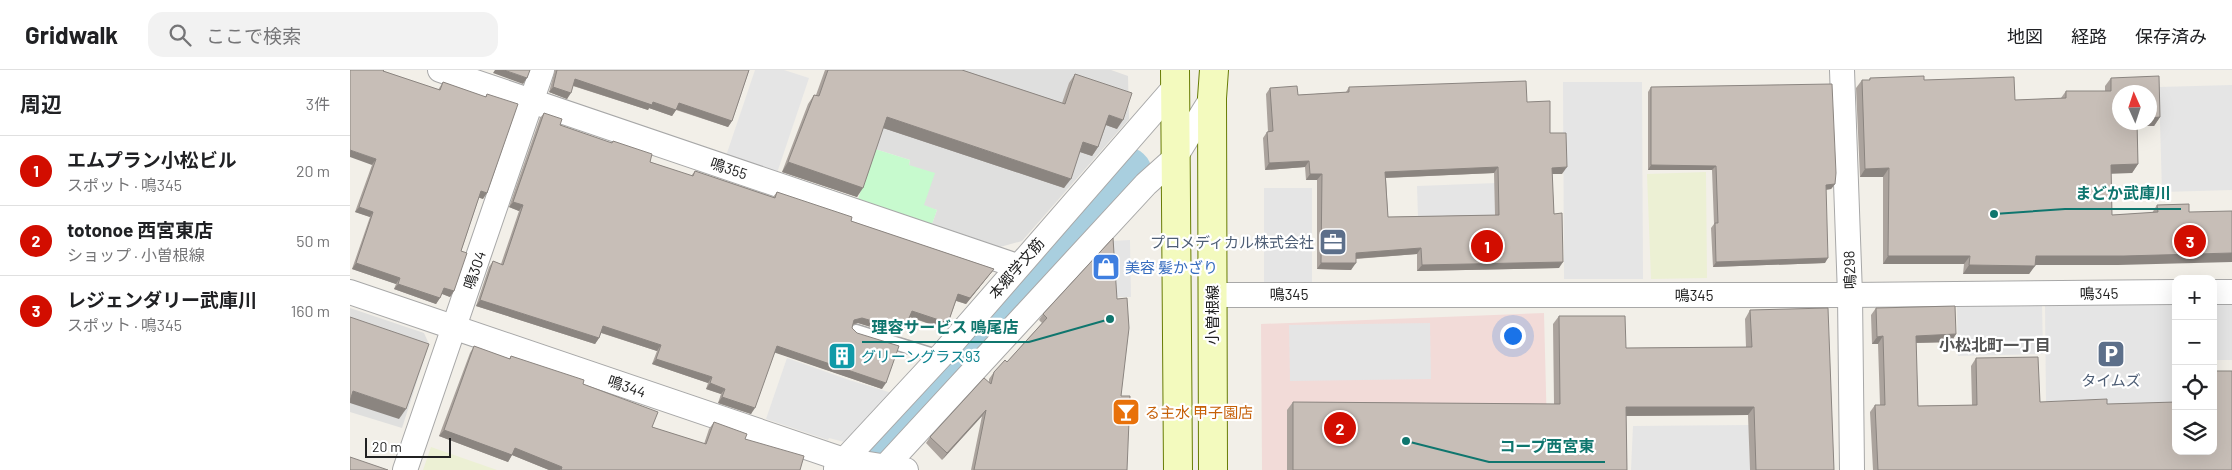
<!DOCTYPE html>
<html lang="ja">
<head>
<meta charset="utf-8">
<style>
  :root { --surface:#fff; --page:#f2f2f2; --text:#202124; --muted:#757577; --line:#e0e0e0; --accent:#d20d00 }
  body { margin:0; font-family:Barlow,"Noto Sans JP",sans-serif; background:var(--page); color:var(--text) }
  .controls { position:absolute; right:15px; bottom:15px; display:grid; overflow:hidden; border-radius:10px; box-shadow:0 5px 20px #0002 }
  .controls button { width:45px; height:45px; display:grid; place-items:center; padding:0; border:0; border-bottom:1px solid var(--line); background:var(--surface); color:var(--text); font:25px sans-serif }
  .compass { position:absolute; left:1762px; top:15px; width:45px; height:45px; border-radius:50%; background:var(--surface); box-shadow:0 5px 20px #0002; rotate:357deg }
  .scale { position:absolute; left:15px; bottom:12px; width:86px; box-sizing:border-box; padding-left:5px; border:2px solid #212121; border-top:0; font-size:14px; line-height:18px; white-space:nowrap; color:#212121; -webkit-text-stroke:4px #fff; paint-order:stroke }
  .you { position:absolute; left:1162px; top:265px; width:18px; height:18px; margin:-12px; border:4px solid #fff; border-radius:50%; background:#1a73e8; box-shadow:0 0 0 8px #1a73e833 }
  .badge { display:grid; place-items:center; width:32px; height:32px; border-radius:50%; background:var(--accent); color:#fff; font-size:16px; font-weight:700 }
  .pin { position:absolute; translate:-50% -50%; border:2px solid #fff; box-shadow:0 1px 5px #0006 }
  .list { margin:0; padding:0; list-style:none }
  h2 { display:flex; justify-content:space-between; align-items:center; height:65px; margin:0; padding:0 20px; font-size:21px }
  h2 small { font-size:16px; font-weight:400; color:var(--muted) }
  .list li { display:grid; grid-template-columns:32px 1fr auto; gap:15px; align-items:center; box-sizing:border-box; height:70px; padding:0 20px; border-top:1px solid var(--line) }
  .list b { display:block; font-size:19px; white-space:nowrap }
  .list p { margin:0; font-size:16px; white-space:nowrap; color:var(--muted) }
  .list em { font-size:16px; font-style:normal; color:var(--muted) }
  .icon { flex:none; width:28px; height:28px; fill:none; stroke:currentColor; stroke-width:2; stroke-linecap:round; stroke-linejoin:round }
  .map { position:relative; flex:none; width:1882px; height:400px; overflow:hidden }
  header { display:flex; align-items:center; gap:30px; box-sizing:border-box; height:70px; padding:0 25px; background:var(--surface); border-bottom:1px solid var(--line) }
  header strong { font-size:24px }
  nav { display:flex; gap:28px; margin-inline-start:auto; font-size:18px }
  .search { width:350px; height:45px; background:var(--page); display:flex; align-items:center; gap:12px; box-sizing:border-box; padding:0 18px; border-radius:15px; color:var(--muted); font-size:19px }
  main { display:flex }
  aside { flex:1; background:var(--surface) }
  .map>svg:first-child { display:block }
  .residential { fill:#dfdfde }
  .commercial { fill:#f2dbd8 }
  .farmland { fill:#ecf0d4 }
  .park { fill:#c7face }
  .parking { fill:#e5e5e5 }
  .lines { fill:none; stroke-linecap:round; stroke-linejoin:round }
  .river { stroke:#a9cfdf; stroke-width:52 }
  .lane-casing { stroke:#a8a8a8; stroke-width:15 }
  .street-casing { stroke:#a8a8a8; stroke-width:26 }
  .secondary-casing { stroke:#687c05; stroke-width:30 }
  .lane { stroke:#fff; stroke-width:12 }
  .street { stroke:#fff; stroke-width:24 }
  .secondary { stroke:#f3fabe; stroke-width:28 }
  .wall { fill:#aba39d; fill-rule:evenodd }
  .shaded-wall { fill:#8b8580 }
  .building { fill:#c7beb7; stroke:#8b8580; fill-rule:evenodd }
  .labels { text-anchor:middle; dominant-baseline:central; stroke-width:4.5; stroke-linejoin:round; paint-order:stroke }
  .street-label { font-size:15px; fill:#212121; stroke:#fff }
  .service-label { font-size:15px; fill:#4e5e75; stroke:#fff; text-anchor:end }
  .shop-label { font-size:15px; fill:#366cbe; stroke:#fff; text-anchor:start }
  .culture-label { font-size:15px; fill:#0d838f; stroke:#fff; text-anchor:start }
  .food-label { font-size:15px; fill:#c56008; stroke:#fff; text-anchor:start }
  .neighbourhood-label { font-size:16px; font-weight:bold; fill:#545454; stroke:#fff }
  .leader { fill:none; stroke:#0f766e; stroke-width:2 }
  .callout-dot { fill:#0f766e; stroke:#fff; stroke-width:2 }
  .callout-label { font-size:16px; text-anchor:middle; font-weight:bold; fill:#0f766e; stroke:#fff; stroke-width:4.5; stroke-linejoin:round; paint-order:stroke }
</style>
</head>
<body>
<header>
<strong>Gridwalk</strong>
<div class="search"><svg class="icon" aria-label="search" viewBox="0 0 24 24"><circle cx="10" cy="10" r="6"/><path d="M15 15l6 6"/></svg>ここで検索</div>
<nav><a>地図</a><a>経路</a><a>保存済み</a></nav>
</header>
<main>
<aside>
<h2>周辺<small>3件</small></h2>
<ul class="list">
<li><span class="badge">1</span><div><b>エムプラン小松ビル</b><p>スポット · 鳴345</p></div><em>20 m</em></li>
<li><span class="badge">2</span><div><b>totonoe 西宮東店</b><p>ショップ · 小曽根線</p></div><em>50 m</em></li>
<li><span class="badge">3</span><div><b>レジェンダリー武庫川</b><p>スポット · 鳴345</p></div><em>160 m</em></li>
</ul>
</aside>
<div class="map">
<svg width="1882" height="400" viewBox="0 0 1882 400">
  <rect width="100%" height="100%" fill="#f2efe8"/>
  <g class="residential">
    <polygon points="550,0 761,0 778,6 779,49 672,171 650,177 582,154 587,140 574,136 559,95 560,90 525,79"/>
    <polygon points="0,238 74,263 79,274 52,358 0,342"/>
  </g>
  <polygon class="commercial" points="1194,243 1198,400 912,400 911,254"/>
  <g class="farmland">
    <polygon points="1356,102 1357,208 1301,209 1297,104"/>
    <polygon points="81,377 147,400 73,400"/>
  </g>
  <polygon class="park" points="525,79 560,90 559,95 585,103 574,135 587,140 582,154 508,129"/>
  <g class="parking">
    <polygon points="405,0 434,0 459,8 427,103 376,86"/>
    <polygon points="1213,12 1292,12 1293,209 1214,209"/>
    <polygon points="1882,15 1882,120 1812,122 1809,17"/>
    <polygon points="1147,113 1148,146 1068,148 1067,116"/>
    <rect x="914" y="118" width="48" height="94"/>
    <polygon points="780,170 781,227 763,227 762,171"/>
    <polygon points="1882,232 1882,290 1863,290 1863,233"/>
    <polygon points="1692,233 1693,284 1608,286 1607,236"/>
    <polygon points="1826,233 1826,334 1696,335 1695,234"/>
    <polygon points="1080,253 1081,309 940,311 939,255"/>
    <polygon points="437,288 499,310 542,323 498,373 479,368 478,370 416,349"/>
    <polygon points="1399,355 1400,400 1281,400 1283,356"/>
  </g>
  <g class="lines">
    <polyline class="river" points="509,400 776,103"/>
    <defs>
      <polyline id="lane" points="506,261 590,287"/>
      <g id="street">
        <polyline points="90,0 667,196"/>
        <polyline points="1492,0 1500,225 1502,400"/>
        <polyline points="0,222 494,390 556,400"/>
        <polyline points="1863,222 1882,222"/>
        <polyline points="862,225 1500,225 1826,222"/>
        <polyline points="486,399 590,287 825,17"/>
        <polyline points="55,400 192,0"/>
        <polyline points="532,400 796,114 824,89 862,28"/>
      </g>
      <g id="secondary">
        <polyline points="825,0 828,400"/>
        <polyline points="863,400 862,28 864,0"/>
      </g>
    </defs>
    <use href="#lane" class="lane-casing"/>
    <use href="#street" class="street-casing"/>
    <use href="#secondary" class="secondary-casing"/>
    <use href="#lane" class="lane"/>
    <use href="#street" class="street"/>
    <use href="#secondary" class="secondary"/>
  </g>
  <g class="wall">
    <polygon points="205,0 399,0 382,51 378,57 326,40 322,46 299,38 298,40 223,16 217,29 199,22"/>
    <polygon points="475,0 612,0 712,33 719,13 725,4 767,59 756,55 748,77 742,86 730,82 714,118 533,58 507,127 432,102 458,34 464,25 466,25"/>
    <polygon points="33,1 88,20 93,12 135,27 137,24 133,129 129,127 111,181 104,221 100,227 92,224 86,234 44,219 46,214 2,199 20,147 5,142 22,95"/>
    <polygon points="1520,8 1574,10 1665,30 1711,28 1716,21 1755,21 1755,16 1761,8 1810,47 1804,56 1787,56 1788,94 1782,103 1761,103 1762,145 1802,143 1807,135 1839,134 1768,195 1685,195 1679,204 1613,204 1614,194 1533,194 1533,107 1510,107 1506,18 1512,10 1519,10"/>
    <path d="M999,17l178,15 23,31 12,41h-10l2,40 5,54 -142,3v-17l-61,5 -5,11 -34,-1v-89h-11l-1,-13 -40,3 -2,-32 4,-6h1l-2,-38 4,-6 28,7 48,-3zM1144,103l1,42 -107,2 -2,-39z"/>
    <polygon points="1301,17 1485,114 1481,119 1476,120 1475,193 1363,197 1361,158 1364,154 1362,100 1298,100 1298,22"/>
    <polygon points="194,43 210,55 261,73 263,71 300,92 341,106 345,101 423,127 427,122 501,151 644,199 616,234 606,231 598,253 594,259 559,247 550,266 508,253 503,255 502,258 532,319 425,282 401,344 368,333 371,324 356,319 358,313 302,294 307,281 251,263 249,268 245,274 126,236 139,197 143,191 151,194 169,141 159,137 190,48"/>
    <polygon points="763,168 771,326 777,400 621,400 632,346 592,390 576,373 580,367 639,312 639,309 644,302 657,292 692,253 689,250 693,244"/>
    <polygon points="1526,238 1606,264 1601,272 1566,273 1568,336 1622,335 1621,296 1626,288 1690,332 1757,334 1882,400 1523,400 1520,342 1525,335 1530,335 1528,274 1522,274 1521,245"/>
    <polygon points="1400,240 1484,400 1400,400 1398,345 1276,346 1277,400 937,400 937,340 943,332 1204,334 1203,254 1209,246 1276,278 1396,277 1395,249"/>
    <polygon points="124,276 159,289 161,286 233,314 302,357 354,374 359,359 364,352 395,369 450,400 199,400 162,385 158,392 89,366 120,283"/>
  </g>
  <g class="shaded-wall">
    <polygon points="145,0 154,0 177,8 173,14 143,3"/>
    <polygon points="225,9 303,32 326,40 322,46 299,38 298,40 221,15"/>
    <polygon points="203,17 221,23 217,29 199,22"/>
    <polygon points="329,33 382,51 378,57 325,39"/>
    <polygon points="759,45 773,50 767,59 753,54"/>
    <polygon points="537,47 721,109 714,118 530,57"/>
    <polygon points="1810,47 1804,56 1780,56 1783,52 1800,52 1800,48"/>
    <polygon points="733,72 748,77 742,86 727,81"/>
    <polygon points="0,80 26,89 22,95 0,87"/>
    <polygon points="959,91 955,97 915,100 919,93"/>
    <polygon points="438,92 513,118 507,127 432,102"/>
    <polygon points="1788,94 1782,103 1756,104 1761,95"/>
    <polygon points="1301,95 1366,96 1362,100 1298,100"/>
    <polygon points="1148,97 1144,103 1031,108 1035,102"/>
    <polygon points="1217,97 1212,104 1197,104 1202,98"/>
    <polygon points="1539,98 1533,107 1510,107 1515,99"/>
    <polygon points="960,104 972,104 967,110 956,110"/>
    <polygon points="1485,114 1481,119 1472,120 1476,115"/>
    <polygon points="131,121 137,123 133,129 127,127"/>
    <polygon points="163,132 173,135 169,141 159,137"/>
    <polygon points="9,137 23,142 20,147 5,142"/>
    <polygon points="1071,178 1067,184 1001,189 1006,183"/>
    <polygon points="1882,183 1882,192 1768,195 1680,195 1686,186"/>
    <polygon points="1538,186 1620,186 1614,194 1533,194"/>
    <polygon points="1478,188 1475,193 1363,197 1366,192"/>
    <polygon points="1213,192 1209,198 1067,201 1072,195"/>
    <polygon points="6,193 50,208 46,214 2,199"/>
    <polygon points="971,193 1006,193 1001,200 967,199"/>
    <polygon points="1619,195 1685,196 1679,204 1613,204"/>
    <polygon points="644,199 616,234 604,230 608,224"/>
    <polygon points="48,214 90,228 86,234 44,219"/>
    <polygon points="94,218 104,221 100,227 90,223"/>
    <polygon points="130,230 249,268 245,274 126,236"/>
    <polygon points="562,241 598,253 594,259 558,246"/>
    <polygon points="512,248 554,260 550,266 508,253 500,255 504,250"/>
    <polygon points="253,256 311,275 307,281 249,262"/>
    <polygon points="1606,264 1601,272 1561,273 1566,266"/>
    <polygon points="1533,266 1528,274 1522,274 1527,267"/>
    <polygon points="427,276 536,313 532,319 423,282"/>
    <polygon points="306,289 362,307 358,313 302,294"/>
    <polygon points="360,313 375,319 371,324 356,319"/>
    <polygon points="3,321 56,339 49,349 0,333 0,326"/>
    <polygon points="372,327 405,338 401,344 368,333"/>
    <polygon points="1276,337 1404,337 1398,345 1270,346"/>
    <polygon points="636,340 632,346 592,390 597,383"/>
    <polygon points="94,360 165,378 212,397 210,400 199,400 162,385 158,392 89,366"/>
  </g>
  <g class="building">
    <polygon points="0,0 34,0 33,1 90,20 93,12 136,27 137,24 168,34 137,123 131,121 111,181 117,183 104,221 94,218 90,228 48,214 50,208 6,193 23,142 9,137 26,89 0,80"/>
    <polygon points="154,0 180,0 177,8"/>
    <polygon points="207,0 399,0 382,51 329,33 326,40 303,32 302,35 225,9 221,23 203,17"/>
    <polygon points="478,0 612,0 715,34 725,4 782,23 773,50 759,45 748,77 733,72 721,109 537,47 513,118 438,92 464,25 469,26"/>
    <polygon points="1574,6 1574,10 1664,7 1665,30 1716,28 1716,21 1761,21 1761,8 1809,6 1810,47 1800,48 1800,22 1770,22 1770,52 1787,52 1788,94 1761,95 1762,145 1808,142 1807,135 1839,134 1839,142 1882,141 1882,183 1774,186 1686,186 1685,196 1619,195 1620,186 1538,186 1539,98 1515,99 1512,10 1520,10 1520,8"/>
    <path d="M1176,11l1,21 23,-1v32h16l1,34 -15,1 2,46 8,-1 1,49 -141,3 -1,-17 -65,5v10h-35l1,-89h-12l-1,-13 -40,2 -2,-31 6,-1 -3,-43 27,-2 1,9 51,-3v-5zM1148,97l1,48 -111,2 -3,-45z"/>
    <polygon points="1482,14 1486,103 1485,114 1476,115 1478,188 1366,192 1365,153 1368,153 1366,96 1301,95 1301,17"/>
    <polygon points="194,43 212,49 210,55 262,73 263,71 302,84 300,92 343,106 345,101 425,128 427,122 502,147 501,151 644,199 620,228 608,224 598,253 562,241 554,260 512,248 504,250 502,258 507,263 549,276 536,313 427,276 405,338 372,327 375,319 360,313 362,307 306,289 311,275 253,256 249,268 130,230 143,191 153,195 173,135 163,132"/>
    <polygon points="763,168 767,229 777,228 779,258 771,326 780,326 777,400 624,400 636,340 597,383 580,367 634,308 641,314 644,302 655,290 657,292 697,248 693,244"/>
    <polygon points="1605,236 1606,264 1566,266 1568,336 1627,335 1626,288 1688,287 1690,332 1757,329 1757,334 1826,332 1826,381 1863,381 1863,301 1882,301 1882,400 1528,400 1525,335 1535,335 1533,266 1527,267 1526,238"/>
    <polygon points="1478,238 1484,400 1406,400 1404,337 1276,337 1277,400 943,400 943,332 1210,334 1209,246 1275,246 1276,278 1402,277 1400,240"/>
    <polygon points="0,247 79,274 56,339 3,321 0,331"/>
    <polygon points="124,276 160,289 161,286 234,310 233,314 308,342 302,357 356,374 364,352 397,364 395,369 454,386 450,400 211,400 212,397 165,378 162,385 94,360"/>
    <polygon points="0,387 38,400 0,400"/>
  </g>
  <defs>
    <symbol id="office-square" viewBox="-11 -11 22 22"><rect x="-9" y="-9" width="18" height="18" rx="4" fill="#5c6f8a" stroke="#fff"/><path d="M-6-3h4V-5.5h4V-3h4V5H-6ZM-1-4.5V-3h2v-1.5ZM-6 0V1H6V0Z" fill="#fff"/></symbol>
    <symbol id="shop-square" viewBox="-11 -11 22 22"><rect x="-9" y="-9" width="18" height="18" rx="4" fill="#3f7fe0" stroke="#fff"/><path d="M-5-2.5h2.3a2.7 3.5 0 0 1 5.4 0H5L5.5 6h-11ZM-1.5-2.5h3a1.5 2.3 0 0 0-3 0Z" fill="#fff"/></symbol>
    <symbol id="parking-square" viewBox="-11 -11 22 22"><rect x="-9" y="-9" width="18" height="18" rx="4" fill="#5c6f8a" stroke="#fff"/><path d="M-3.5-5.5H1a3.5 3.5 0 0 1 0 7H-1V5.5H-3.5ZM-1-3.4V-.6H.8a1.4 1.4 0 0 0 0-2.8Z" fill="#fff"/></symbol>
    <symbol id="building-square" viewBox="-11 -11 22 22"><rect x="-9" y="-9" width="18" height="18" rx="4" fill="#0f9aa8" stroke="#fff"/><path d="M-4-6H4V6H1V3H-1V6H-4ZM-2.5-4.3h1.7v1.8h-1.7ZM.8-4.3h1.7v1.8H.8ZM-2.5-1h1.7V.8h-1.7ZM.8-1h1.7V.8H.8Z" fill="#fff"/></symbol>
    <symbol id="bar-square" viewBox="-11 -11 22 22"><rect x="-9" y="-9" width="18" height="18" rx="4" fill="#e8710a" stroke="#fff"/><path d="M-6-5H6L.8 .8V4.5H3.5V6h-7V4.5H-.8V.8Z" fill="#fff"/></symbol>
  </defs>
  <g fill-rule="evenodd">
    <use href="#office-square" x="967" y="156" width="32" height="32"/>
    <use href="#shop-square" x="740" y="181" width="32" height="32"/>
    <use href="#parking-square" x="1745" y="268" width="32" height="32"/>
    <use href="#building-square" x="476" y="270" width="32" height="32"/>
    <use href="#bar-square" x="760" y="326" width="32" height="32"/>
  </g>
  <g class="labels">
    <g class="street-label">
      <text transform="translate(379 98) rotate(19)">鳴355</text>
      <text transform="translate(666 198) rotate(-49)">本郷学文筋</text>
      <text transform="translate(124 200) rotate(-71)">鳴304</text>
      <text transform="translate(1499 200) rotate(-92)">鳴298</text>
      <text transform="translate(1749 223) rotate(-1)">鳴345</text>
      <text x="939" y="224">鳴345</text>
      <text x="1344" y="225">鳴345</text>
      <text transform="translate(862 245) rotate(-90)">小曽根線</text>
      <text transform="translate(277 316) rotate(19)">鳴344</text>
    </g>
    <g class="service-label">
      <text x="964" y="172">プロメディカル株式会社</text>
      <text x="1761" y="310" text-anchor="middle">タイムズ</text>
    </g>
    <g class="shop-label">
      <text x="775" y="197">美容 髪かざり</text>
    </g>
    <g class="culture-label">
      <text x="511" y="286">グリーングラス93</text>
    </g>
    <g class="food-label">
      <text x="795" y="342">る主水 甲子園店</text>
    </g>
    <g class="neighbourhood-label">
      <text x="1645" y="274">小松北町一丁目</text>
    </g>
  </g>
  <path class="leader" d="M1644 144L1715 139H1831M760 249L679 272H512M1056 371L1139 392H1255"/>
  <g class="callout-dot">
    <circle cx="1644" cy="144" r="5"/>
    <circle cx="760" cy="249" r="5"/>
    <circle cx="1056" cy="371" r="5"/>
  </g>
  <g class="callout-label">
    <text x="1773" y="129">まどか武庫川</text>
    <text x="595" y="263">理容サービス 鳴尾店</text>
    <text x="1197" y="382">コープ西宮東</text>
  </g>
</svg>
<div class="controls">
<button>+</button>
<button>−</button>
<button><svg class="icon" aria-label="locate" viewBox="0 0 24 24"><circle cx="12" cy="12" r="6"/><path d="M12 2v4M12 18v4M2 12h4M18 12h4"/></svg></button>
<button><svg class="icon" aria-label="layers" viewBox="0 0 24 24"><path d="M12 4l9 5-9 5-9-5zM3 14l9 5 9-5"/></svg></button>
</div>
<svg class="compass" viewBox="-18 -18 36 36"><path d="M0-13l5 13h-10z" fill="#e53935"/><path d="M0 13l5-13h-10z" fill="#757577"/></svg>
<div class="scale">20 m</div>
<div class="you"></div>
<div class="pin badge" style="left:1137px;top:176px">1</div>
<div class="pin badge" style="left:990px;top:358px">2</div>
<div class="pin badge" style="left:1840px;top:171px">3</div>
</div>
</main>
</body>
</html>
